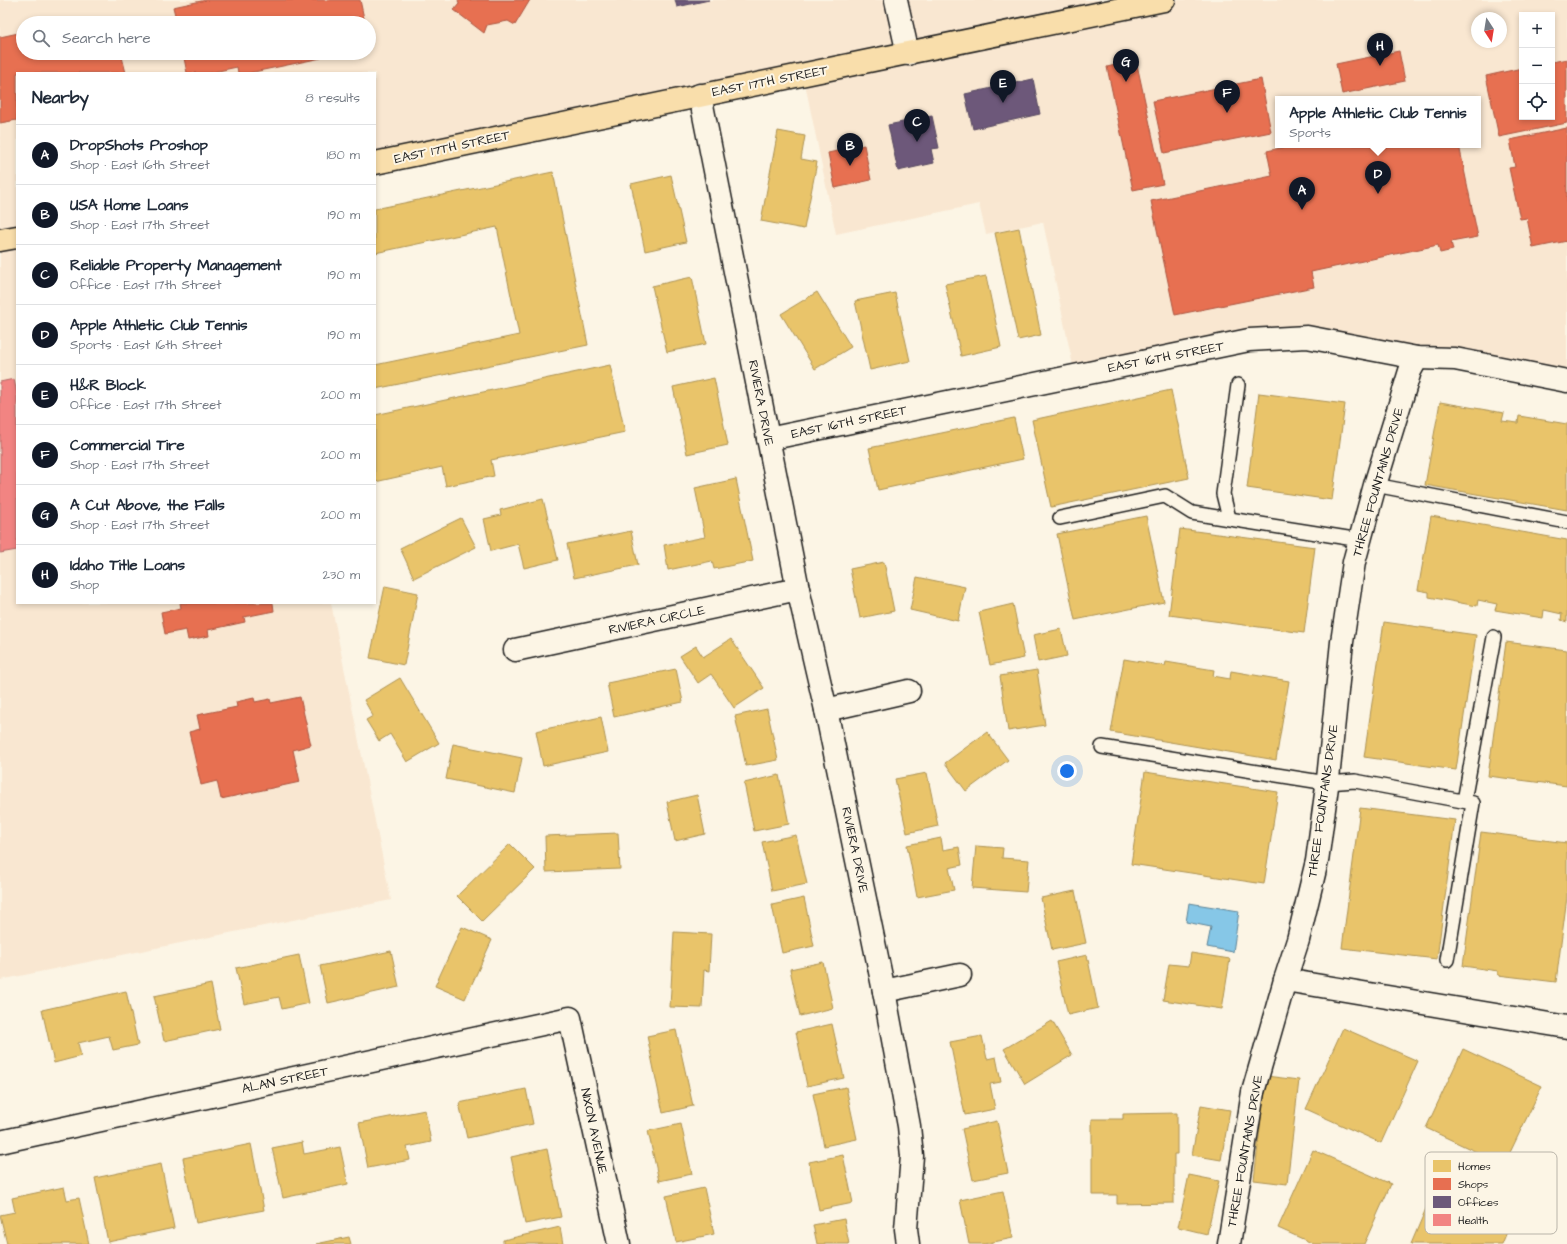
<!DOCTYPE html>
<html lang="en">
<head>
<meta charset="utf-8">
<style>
  :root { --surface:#fff; --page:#f2f2f3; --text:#1f2937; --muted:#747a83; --line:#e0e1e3; --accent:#111827 }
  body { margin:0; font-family:"Architects Daughter",sans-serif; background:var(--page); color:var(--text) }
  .controls { position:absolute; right:12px; top:12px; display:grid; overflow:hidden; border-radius:0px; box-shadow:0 2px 6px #0003 }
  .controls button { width:36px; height:36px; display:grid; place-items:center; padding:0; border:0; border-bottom:1px solid var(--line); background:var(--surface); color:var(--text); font:20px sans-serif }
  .compass { position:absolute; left:1471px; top:12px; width:36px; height:36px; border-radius:50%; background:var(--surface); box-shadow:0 2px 6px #0003; rotate:168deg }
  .you { position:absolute; left:1067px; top:771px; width:14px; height:14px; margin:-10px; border:3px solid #fff; border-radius:50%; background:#1a73e8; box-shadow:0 0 0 6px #1a73e833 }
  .badge { display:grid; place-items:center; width:26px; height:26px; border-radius:50%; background:var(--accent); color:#fff; font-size:13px; font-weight:700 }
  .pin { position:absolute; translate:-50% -33px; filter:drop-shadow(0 1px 2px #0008) }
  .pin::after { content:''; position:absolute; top:21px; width:14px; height:12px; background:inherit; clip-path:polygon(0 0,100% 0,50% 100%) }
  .popup { position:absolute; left:1275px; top:96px; width:206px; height:52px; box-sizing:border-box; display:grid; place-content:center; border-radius:0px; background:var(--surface); filter:drop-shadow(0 1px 3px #0005); font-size:13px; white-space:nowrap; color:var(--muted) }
  .popup b { font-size:15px; color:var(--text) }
  .popup::after { content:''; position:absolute; left:50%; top:100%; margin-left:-8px; border:8px solid transparent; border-top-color:var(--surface) }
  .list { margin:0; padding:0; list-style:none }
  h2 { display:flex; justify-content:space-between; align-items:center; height:52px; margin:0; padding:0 16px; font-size:17px }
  h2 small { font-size:13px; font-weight:400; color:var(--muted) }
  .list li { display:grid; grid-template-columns:26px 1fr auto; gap:12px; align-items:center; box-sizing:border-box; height:60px; padding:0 16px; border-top:1px solid var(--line) }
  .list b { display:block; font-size:15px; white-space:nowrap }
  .list p { margin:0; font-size:13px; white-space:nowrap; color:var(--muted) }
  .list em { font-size:13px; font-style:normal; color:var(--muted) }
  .icon { flex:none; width:22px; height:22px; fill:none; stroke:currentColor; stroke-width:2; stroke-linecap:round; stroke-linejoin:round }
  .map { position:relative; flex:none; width:1567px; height:1244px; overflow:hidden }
  .search { position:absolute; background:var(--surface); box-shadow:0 2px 6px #0003; left:16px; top:16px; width:360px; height:44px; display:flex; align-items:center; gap:10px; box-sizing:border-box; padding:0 14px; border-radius:22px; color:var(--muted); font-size:15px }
  .panel { position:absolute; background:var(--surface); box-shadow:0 2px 6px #0003; left:16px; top:72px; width:360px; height:532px; border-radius:0px }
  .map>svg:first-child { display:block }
  .built { fill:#f9e7d1; fill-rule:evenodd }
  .water { fill:#86c7e7; stroke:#5c8396 }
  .homes { fill:#e9c46a; stroke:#ac9253 }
  .shops { fill:#e76f51; stroke:#aa5641 }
  .offices { fill:#6d597a; stroke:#55475e }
  .health { fill:#f28482; stroke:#b26563 }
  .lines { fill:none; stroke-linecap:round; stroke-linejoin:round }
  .service-casing { stroke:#1c1c1c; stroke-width:16 }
  .minor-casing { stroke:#1c1c1c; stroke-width:25 }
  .primary-casing { stroke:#1c1c1c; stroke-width:25 }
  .service { stroke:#fcf5e5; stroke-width:13 }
  .minor { stroke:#fcf5e5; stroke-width:22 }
  .primary { stroke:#f9deab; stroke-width:22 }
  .labels { text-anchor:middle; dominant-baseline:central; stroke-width:4; stroke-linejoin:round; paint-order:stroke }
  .street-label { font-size:13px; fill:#1c1c1c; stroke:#fcf5e5 }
  .key { fill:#fcf5e5; stroke:#b9b4a9; stroke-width:1 }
  .key-label { font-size:11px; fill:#1c1c1c }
</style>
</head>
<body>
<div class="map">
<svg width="1567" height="1244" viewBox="0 0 1567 1244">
  <rect width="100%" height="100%" fill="#fcf5e5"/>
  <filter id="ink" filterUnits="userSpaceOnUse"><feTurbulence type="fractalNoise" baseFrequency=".025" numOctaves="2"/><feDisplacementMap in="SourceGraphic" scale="8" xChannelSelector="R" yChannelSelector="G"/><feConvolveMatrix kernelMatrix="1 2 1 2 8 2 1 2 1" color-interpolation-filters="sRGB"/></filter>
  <g filter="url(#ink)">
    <path class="built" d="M0,0h1567v382l-260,-45 -232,38 -32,-153 -57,12 -7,-30 -143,30 -33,-160 -428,89v-90h-358v530h314l60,297 -391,80zM1522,15h30v102h-30zM1477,18h24v24h-24zM23,23h346v30h-346zM1278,99h200v46h-200z"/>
    <polygon class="water" points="1189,903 1239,911 1233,952 1207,947 1211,927 1186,922"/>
    <g class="homes">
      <polygon points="778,131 805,136 801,159 817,162 804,229 761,221"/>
      <polygon points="553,172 588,345 375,389 375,365 519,335 497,227 375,253 375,209"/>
      <polygon points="671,175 686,242 645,251 631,184"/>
      <polygon points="1019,228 1041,335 1018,340 995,233"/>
      <polygon points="986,276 1001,347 961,356 945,284"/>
      <polygon points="692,277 706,344 667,352 652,286"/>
      <polygon points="817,292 851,347 815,369 781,314"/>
      <polygon points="895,293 910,361 870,370 855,301"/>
      <polygon points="610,365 625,432 491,460 494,476 446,486 442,467 375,482 375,415"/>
      <polygon points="714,378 728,445 687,454 673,387"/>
      <polygon points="1171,390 1189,478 1051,507 1032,420"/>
      <polygon points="1259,393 1345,404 1332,500 1247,488"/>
      <polygon points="1440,402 1504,413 1502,421 1518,423 1519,416 1567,424 1567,510 1425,485"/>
      <polygon points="1014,418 1023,459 878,490 869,448"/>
      <polygon points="736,479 753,561 714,569 712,561 668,570 664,545 705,537 695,488"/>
      <polygon points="543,499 558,560 524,568 518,544 491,551 484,519 501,515 500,510"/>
      <polygon points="1146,516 1164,602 1075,620 1057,534"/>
      <polygon points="1431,516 1567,540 1567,622 1561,620 1562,614 1544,610 1543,618 1495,610 1497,604 1478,600 1477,606 1429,597 1429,592 1418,590"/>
      <polygon points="461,518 476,547 414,578 400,548"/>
      <polygon points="1180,529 1315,547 1304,633 1169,615"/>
      <polygon points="631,531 638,565 574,578 567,544"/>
      <polygon points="884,562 894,611 860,618 850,569"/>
      <polygon points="917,577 965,587 958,621 910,610"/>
      <polygon points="385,586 418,593 404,665 370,658"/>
      <polygon points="1013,604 1024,658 990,665 979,612"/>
      <polygon points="1384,622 1476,635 1456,770 1364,757"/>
      <polygon points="1061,629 1067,656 1038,662 1033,635"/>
      <polygon points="731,639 764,688 734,708 711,674 698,683 680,656 696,646 703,657"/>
      <polygon points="1506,642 1567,650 1567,786 1488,776"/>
      <polygon points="1124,659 1165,666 1166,662 1214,670 1213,676 1230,679 1231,671 1289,681 1276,760 1111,732"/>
      <polygon points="676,669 683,702 614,717 607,683"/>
      <polygon points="1037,670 1045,725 1008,731 1000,676"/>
      <polygon points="400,678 439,743 407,762 390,734 379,741 366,720 373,716 364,700"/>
      <polygon points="767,709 778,760 746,766 735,716"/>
      <polygon points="601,717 608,752 543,766 536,731"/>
      <polygon points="987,732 1008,760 966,791 945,763"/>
      <polygon points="453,744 522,758 515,793 446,779"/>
      <polygon points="1145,772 1278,792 1264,884 1131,864"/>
      <polygon points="927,773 938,826 907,833 895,779"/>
      <polygon points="779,775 789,824 754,831 744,783"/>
      <polygon points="697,795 705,834 675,841 667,802"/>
      <polygon points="1360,808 1455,820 1437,959 1342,948"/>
      <polygon points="1481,832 1567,843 1567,897 1556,982 1498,975 1498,971 1463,966"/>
      <polygon points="618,833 620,869 546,872 545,836"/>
      <polygon points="796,835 807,884 772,891 762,842"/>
      <polygon points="941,838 943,850 959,847 962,865 949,868 954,890 917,897 907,845"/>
      <polygon points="510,844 535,869 482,921 457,896"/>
      <polygon points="976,846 1003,848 1002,858 1029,860 1026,892 972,888"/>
      <polygon points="1075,891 1086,943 1052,950 1041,898"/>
      <polygon points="804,898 814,946 782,953 772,905"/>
      <polygon points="462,927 492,940 465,999 435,986"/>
      <polygon points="674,932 711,934 709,971 704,970 702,1008 670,1007"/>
      <polygon points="391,951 399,987 328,1003 320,966"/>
      <polygon points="1191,953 1230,959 1222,1009 1163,1000 1169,964 1189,966"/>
      <polygon points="299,955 309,1003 282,1009 279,997 244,1004 236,968"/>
      <polygon points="1087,955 1098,1008 1068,1015 1056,962"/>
      <polygon points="823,962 833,1008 800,1016 790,969"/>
      <polygon points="211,984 220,1029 164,1041 154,996"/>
      <polygon points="126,991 138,1045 113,1050 109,1036 78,1043 81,1056 54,1063 42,1010"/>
      <polygon points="1052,1021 1072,1055 1025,1084 1004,1049"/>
      <polygon points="832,1024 844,1078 807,1086 796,1032"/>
      <polygon points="1343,1028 1418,1061 1381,1143 1306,1109"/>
      <polygon points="676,1030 693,1106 663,1113 647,1036"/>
      <polygon points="982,1036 987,1059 996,1057 1001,1082 990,1084 995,1109 965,1115 950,1042"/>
      <polygon points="1463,1049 1542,1086 1504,1165 1426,1128"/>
      <polygon points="1266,1076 1299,1080 1287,1184 1254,1180"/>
      <polygon points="846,1087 857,1139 824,1146 813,1094"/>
      <polygon points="526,1089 533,1124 467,1138 459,1103"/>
      <polygon points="1201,1105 1230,1110 1221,1160 1192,1155"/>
      <polygon points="425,1110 431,1142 407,1147 410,1160 368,1168 359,1123"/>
      <polygon points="1177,1113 1177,1154 1174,1154 1174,1203 1117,1204 1117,1195 1092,1195 1092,1119 1123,1119 1123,1114"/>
      <polygon points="997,1121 1008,1173 973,1180 962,1129"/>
      <polygon points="681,1124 692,1174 659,1181 648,1131"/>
      <polygon points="302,1142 304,1154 340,1147 348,1184 283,1198 272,1148"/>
      <polygon points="251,1144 264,1210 196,1223 183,1158"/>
      <polygon points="547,1149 561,1217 525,1224 511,1157"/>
      <polygon points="1313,1150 1391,1184 1364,1244 1314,1244 1278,1228"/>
      <polygon points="843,1155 853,1203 819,1210 809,1162"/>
      <polygon points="161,1164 174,1228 108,1242 95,1178"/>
      <polygon points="1441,1173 1518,1205 1502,1244 1411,1244"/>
      <polygon points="1189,1175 1219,1181 1207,1234 1178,1227"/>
      <polygon points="64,1187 67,1200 79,1198 89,1244 7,1244 0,1215 15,1212 12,1198"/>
      <polygon points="704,1188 714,1234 676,1242 666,1196"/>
      <polygon points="1003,1191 1013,1238 984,1244 969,1244 960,1200"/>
      <polygon points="844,1219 849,1244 817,1244 813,1225"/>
      <polygon points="560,1227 563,1244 503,1244 503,1240"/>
      <polygon points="349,1237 351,1244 316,1244"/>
    </g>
    <g class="shops">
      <polygon points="206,0 360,0 365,23 177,23 173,7"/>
      <polygon points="458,0 530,0 515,25 508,21 487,25 484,33 454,10 459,4"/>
      <polygon points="114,18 115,23 91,23"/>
      <polygon points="23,32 23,53 121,53 126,73 17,73 17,120 0,123 0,37"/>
      <polygon points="1399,51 1405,81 1342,94 1336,64"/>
      <polygon points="183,53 320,53 321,58 249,73 238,73 237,67 209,73 187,73"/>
      <polygon points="1567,59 1567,123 1499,137 1486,76 1522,68 1522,117 1552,117 1552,62"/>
      <polygon points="1136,60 1163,184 1133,190 1107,67"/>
      <polygon points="1261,79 1271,132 1164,153 1153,101"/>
      <polygon points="1567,128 1567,241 1533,248 1527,218 1520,219 1509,168 1515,167 1510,140"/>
      <polygon points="864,145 871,180 835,188 828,153"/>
      <polygon points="1294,145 1459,145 1478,237 1451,242 1453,250 1440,253 1438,245 1311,272 1314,287 1175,315 1151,201 1272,176 1267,151"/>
      <polygon points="180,603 273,603 274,611 244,617 245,622 208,630 209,636 188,640 186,630 165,634 161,612 181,608"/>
      <polygon points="300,697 311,745 293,750 300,782 221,799 217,781 201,785 189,732 200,729 197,715 237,707 236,702 254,698 255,702 270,699 271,703"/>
    </g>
    <g class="offices">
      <polygon points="675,0 709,0 677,7"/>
      <polygon points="1033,79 1040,114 973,129 965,94"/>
      <polygon points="932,116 939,148 931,149 934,163 898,171 888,125"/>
    </g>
    <polygon class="health" points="14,379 17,394 17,550 0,553 0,382"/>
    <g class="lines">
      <defs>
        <g id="service">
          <polyline points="1375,485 1567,522"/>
          <polyline points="1060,518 1165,496 1192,513 1360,540"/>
          <polyline points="1229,518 1223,494 1238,385"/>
          <polyline points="1102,747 1327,783 1355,781 1473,803 1447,960"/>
          <polyline points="1464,801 1494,637"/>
        </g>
        <g id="minor">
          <polyline points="896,0 908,54"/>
          <polyline points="700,95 798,589 826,710 884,991 909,1126 912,1156 906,1229 908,1244"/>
          <polyline points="768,439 1249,340 1307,337 1417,358 1455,359 1567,381"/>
          <polyline points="515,650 798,589"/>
          <polyline points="826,710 909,691"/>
          <polyline points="1285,980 1567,1027"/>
          <polyline points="884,991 960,975"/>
          <polyline points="0,1142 570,1018 619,1244"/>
          <polyline points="1229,1244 1253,1092 1285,980 1298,940 1317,861 1328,779 1342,642 1354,562 1375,485 1410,371 1417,358"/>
        </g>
        <g id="primary">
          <polyline points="375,163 1164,0"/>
          <polyline points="0,240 17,237"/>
        </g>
      </defs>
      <use href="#service" class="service-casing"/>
      <use href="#minor" class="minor-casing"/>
      <use href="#primary" class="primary-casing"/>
      <use href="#service" class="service"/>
      <use href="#minor" class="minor"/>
      <use href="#primary" class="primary"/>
    </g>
  </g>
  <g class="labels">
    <g class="street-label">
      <text transform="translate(770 81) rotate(-11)">EAST 17TH STREET</text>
      <text transform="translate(452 147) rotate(-12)">EAST 17TH STREET</text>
      <text transform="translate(1166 357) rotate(-11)">EAST 16TH STREET</text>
      <text transform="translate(761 403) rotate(79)">RIVIERA DRIVE</text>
      <text transform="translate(849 422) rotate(-12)">EAST 16TH STREET</text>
      <text transform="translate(1378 482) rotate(-74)">THREE FOUNTAINS DRIVE</text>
      <text transform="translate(657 620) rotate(-12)">RIVIERA CIRCLE</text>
      <text transform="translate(1323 801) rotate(-82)">THREE FOUNTAINS DRIVE</text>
      <text transform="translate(855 850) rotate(78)">RIVIERA DRIVE</text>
      <text transform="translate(285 1080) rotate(-12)">ALAN STREET</text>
      <text transform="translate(594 1131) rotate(78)">NIXON AVENUE</text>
      <text transform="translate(1245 1151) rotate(-80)">THREE FOUNTAINS DRIVE</text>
    </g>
  </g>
  <rect x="1425" y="1152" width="132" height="82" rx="6" class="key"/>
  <rect x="1433" y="1160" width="18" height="12" fill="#e9c46a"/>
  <rect x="1433" y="1178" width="18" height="12" fill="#e76f51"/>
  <rect x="1433" y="1196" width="18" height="12" fill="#6d597a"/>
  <rect x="1433" y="1214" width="18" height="12" fill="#f28482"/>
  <g class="key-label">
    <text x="1458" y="1170">Homes</text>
    <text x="1458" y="1188">Shops</text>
    <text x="1458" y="1206">Offices</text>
    <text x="1458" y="1224">Health</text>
  </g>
</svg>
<div class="controls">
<button>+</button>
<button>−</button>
<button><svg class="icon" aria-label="locate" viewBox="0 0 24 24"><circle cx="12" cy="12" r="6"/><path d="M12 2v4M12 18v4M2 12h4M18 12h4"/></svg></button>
</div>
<svg class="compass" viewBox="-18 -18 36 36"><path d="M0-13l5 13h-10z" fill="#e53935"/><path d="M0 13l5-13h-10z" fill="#747a83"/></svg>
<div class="you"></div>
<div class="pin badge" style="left:1302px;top:210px">A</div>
<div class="pin badge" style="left:850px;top:166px">B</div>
<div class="pin badge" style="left:917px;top:142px">C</div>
<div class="pin badge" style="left:1378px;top:194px">D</div>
<div class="popup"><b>Apple Athletic Club Tennis</b>Sports</div>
<div class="pin badge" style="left:1003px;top:103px">E</div>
<div class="pin badge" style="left:1227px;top:113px">F</div>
<div class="pin badge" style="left:1126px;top:82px">G</div>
<div class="pin badge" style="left:1380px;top:66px">H</div>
<div class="search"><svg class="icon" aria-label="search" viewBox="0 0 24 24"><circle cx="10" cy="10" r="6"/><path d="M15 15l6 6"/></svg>Search here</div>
<section class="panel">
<h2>Nearby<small>8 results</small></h2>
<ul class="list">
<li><span class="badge">A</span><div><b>DropShots Proshop</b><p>Shop · East 16th Street</p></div><em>180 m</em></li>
<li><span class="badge">B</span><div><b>USA Home Loans</b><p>Shop · East 17th Street</p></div><em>190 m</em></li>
<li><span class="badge">C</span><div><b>Reliable Property Management</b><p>Office · East 17th Street</p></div><em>190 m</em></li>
<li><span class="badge">D</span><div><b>Apple Athletic Club Tennis</b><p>Sports · East 16th Street</p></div><em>190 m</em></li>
<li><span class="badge">E</span><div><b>H&amp;R Block</b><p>Office · East 17th Street</p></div><em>200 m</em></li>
<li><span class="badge">F</span><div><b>Commercial Tire</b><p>Shop · East 17th Street</p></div><em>200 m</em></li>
<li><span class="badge">G</span><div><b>A Cut Above, the Falls</b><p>Shop · East 17th Street</p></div><em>200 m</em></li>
<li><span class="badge">H</span><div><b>Idaho Title Loans</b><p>Shop</p></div><em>230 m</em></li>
</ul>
</section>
</div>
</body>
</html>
